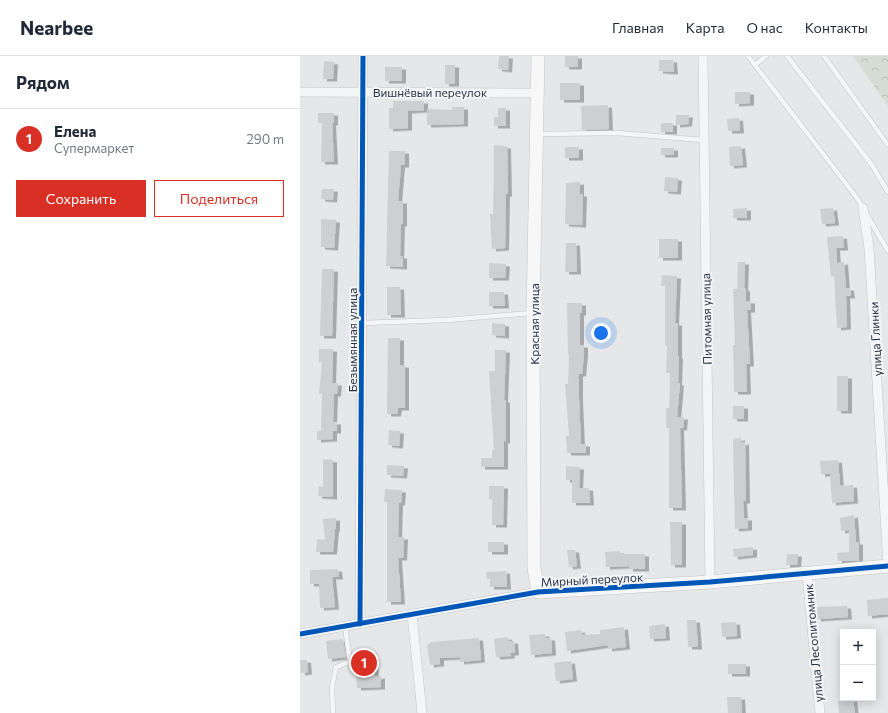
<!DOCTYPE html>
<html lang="ru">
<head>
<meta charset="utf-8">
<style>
  :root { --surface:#fff; --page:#f6f6f7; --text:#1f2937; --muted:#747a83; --line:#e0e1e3; --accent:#d93025 }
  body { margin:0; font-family:Commissioner,sans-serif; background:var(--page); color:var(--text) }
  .controls { position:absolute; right:12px; bottom:12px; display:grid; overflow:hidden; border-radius:0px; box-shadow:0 2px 10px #0003 }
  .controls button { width:36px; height:36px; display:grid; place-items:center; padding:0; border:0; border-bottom:1px solid var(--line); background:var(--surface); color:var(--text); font:20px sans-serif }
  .you { position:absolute; left:301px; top:277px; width:14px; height:14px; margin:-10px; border:3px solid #fff; border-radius:50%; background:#1a73e8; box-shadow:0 0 0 6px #1a73e833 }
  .badge { display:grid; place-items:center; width:26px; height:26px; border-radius:50%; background:var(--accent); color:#fff; font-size:13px; font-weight:700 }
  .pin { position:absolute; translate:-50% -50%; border:2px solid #fff; box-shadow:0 1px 4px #0006 }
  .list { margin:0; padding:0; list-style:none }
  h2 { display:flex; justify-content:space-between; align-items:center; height:52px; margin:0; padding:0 16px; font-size:17px }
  h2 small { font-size:13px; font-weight:400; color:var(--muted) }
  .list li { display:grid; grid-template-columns:26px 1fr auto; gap:12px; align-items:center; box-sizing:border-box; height:60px; padding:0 16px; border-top:1px solid var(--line) }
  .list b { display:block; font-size:15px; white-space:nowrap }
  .list p { margin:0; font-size:13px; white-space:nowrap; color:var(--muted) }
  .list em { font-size:13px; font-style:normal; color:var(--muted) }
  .actions { display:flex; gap:8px; padding:12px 16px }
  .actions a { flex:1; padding:9px 0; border:1px solid var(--accent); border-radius:0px; text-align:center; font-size:14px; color:var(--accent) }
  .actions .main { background:var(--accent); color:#fff }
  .map { position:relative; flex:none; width:588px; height:657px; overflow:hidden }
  header { display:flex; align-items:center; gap:24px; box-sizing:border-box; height:56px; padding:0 20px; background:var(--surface); border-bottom:1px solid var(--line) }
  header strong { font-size:19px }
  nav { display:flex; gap:22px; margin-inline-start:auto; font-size:14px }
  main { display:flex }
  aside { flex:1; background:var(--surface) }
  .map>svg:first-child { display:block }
  .forest { fill:url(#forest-crowns) }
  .building { fill:#cdcfd2; filter:url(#shadow) }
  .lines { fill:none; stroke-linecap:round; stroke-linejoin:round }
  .lane-casing { stroke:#c3c5c7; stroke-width:5.5 }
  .street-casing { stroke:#c3c5c7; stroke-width:10 }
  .secondary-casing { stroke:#c3c5c7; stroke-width:14 }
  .lane { stroke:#f4f5f6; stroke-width:4.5 }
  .street { stroke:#f4f5f6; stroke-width:9 }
  .secondary { stroke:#f7f7f8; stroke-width:13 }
  .cycleway-casing { stroke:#f3f5f8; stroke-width:8 }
  .cycleway { stroke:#0057b8; stroke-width:5 }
  .labels { text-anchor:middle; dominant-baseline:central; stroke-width:4; stroke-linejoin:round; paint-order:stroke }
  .street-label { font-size:12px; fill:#2b3543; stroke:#f3f5f8 }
</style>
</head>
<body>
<header>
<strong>Nearbee</strong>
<nav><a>Главная</a><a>Карта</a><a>О нас</a><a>Контакты</a></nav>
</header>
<main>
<aside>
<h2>Рядом<small></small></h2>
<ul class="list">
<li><span class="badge">1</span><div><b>Елена</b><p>Супермаркет</p></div><em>290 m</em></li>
</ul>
<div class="actions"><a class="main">Сохранить</a><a>Поделиться</a></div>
</aside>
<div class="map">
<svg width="588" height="657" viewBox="0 0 588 657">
  <defs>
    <pattern id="forest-crowns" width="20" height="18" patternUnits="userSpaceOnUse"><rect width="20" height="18" fill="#d6ddd5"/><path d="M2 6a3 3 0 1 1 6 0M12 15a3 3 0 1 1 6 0" fill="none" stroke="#b8beb8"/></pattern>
    <filter id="shadow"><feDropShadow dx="4" dy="2.5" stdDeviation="0" flood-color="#0004"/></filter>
  </defs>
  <rect width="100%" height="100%" fill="#e5e7e9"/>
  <polygon class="forest" points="553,0 588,0 588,50"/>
  <g class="building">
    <polygon points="199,0 209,0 208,14 198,13"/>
    <rect x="265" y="0" width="13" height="11"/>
    <polygon points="359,4 373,4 374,16 359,15"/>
    <polygon points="24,5 34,6 33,23 23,23"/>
    <rect x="145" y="9" width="10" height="19"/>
    <rect x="85" y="11" width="17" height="14"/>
    <rect x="260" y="27" width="20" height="17"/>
    <polygon points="435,36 450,36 450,47 435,48"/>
    <polygon points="93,45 124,45 124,54 108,55 108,72 89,73 89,52 93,52"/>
    <polygon points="308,49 309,73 282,74 281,50"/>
    <polygon points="152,51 164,51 164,68 127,69 127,53 152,54"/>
    <polygon points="198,52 206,52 206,70 194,70 194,61 198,61"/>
    <polygon points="18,57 34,57 34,67 32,67 34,106 21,106 22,67 18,67"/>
    <polygon points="376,59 389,59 388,68 376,69"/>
    <polygon points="439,62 440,75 428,75 427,63"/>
    <rect x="361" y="67" width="12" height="9"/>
    <polygon points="194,89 207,90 208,138 206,138 205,192 192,193 190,158 193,158"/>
    <polygon points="441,90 443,109 430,110 429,91"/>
    <rect x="265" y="91" width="14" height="11"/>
    <rect x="361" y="92" width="13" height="7"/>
    <polygon points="89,95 105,95 105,109 101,109 98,145 103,145 103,168 101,168 100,200 103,200 103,211 86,210"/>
    <polygon points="365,121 378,122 377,136 364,135"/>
    <polygon points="280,126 280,138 283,138 282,169 265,168 266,127"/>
    <polygon points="22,133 34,133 33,144 21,143"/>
    <polygon points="447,152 447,162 433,162 433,153"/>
    <polygon points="533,152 535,167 522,168 520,153"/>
    <polygon points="21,163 36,164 34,192 21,191"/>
    <polygon points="543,180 544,192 536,192 537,207 544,206 546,232 550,232 551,240 546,240 547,271 537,272 534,220 531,221 527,181"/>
    <rect x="359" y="183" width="19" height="19"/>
    <polygon points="266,187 276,187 277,216 265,216"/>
    <polygon points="438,206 445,206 444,233 446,232 446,245 451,245 451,254 447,254 450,308 446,308 447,336 434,336 433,289 435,289 433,233 437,233"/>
    <polygon points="189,207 206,208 205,222 189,222"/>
    <polygon points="22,213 34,213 32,280 20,280"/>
    <polygon points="362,219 377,220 375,267 378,267 378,300 379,300 378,327 380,327 377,361 384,361 383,372 380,372 382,452 369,452 369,372 366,372 366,352 369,352 370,317 366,317 367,290 365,290 365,230 361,230"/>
    <polygon points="87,231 100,231 101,259 87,259"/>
    <polygon points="189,236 204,236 205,250 189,250"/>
    <polygon points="267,247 282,247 282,257 280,257 280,289 284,289 284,298 282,318 279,318 279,343 281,388 286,388 286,397 267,397 266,380 269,380 265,328 268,328 269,299 268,299"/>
    <polygon points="192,267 205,268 205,280 192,279"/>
    <polygon points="88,282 100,282 100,309 105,309 105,352 98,352 97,358 87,358"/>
    <polygon points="19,293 33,293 32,327 38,327 37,338 34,338 33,366 37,366 37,375 33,375 33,383 17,384 17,375 21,375 22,338 19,338 22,306 19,306"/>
    <polygon points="195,294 206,294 204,344 206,344 206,385 204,385 204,411 181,411 181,402 192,402 192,394 194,394 189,315 195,315"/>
    <rect x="537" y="320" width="11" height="35"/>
    <rect x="433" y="350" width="11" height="13"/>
    <polygon points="89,374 100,375 99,390 88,389"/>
    <polygon points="441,382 441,387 445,386 446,445 443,445 444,462 448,462 448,472 435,473 433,383"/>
    <polygon points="23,403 33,404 33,441 18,440 19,430 23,431"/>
    <polygon points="538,404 540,430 553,429 554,445 532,447 530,418 521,418 520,405"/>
    <polygon points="87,409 104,410 103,420 87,419"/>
    <polygon points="266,410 280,411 279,432 289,432 290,447 272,447 272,424 266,424"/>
    <polygon points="189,430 204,430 203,469 192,469 192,443 189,443"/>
    <polygon points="85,433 102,434 101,447 99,447 98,481 104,481 103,502 98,502 101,546 87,546 87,446 84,446"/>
    <polygon points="554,459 556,486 559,486 559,505 538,505 537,497 549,496 549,474 541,475 540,462"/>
    <polygon points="36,462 36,473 35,473 33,496 16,496 17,483 25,484 23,463"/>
    <polygon points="370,466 382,466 382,509 371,509"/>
    <rect x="188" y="486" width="16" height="10"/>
    <polygon points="453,491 453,499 434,501 433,493"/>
    <polygon points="267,494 275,494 277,510 269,511"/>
    <polygon points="320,495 320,498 345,498 345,513 329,513 329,510 306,511 305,496"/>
    <polygon points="487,498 498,498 497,509 486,509"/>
    <polygon points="38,513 39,521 32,521 35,551 20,552 19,528 10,528 10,514"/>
    <polygon points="206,515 207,531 190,531 190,523 187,523 186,516"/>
    <polygon points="588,542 588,558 568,560 567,544"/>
    <polygon points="547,550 548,561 517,563 516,551"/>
    <polygon points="387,564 396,564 398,591 388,591"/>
    <polygon points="436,566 437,580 422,581 421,567"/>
    <polygon points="365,568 366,582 350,583 349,570"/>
    <polygon points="324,571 326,591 308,593 308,589 267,595 265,576 281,574 282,579 300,578 300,574"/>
    <polygon points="245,578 246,582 251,582 252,597 231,599 229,579"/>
    <polygon points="208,581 209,585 214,585 215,597 210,597 211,600 196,601 194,583"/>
    <polygon points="179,582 181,604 160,606 160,601 140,602 140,608 130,609 127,590 131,586"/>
    <polygon points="43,583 46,601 28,603 26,585"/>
    <polygon points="74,601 75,621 81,620 81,631 57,632 55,602"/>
    <polygon points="0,604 7,604 8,616 1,617"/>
    <polygon points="271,605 273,623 256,625 254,607"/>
    <rect x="428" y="608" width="18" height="10"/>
    <polygon points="427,641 441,641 442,657 428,657"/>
    <polygon points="553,643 555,657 539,657 538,645"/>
  </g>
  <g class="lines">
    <defs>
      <g id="lane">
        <polyline points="448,0 557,142 563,152"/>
        <polyline points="487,0 572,109 588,136"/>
        <polyline points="524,0 588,89"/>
        <polyline points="455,9 466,0"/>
        <polyline points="237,78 317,77 403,84"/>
        <polyline points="567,159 588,195"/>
        <polyline points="62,267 147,264 232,257"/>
        <polyline points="33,657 32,631 36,611 50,606 45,570"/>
      </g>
      <g id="street">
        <polyline points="403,0 410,526"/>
        <polyline points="0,36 237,37"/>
        <polyline points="563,152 569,192 588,510"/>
        <polyline points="507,518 520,657"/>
        <polyline points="112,558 122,657"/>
        <polyline points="60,568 63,0"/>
        <polyline points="0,578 238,536"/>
      </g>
      <polyline id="secondary" points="238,0 233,257 234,512 238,536 410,526 588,510"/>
    </defs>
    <use href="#lane" class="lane-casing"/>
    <use href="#street" class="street-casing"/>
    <use href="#secondary" class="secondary-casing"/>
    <use href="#lane" class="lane"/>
    <use href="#street" class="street"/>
    <use href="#secondary" class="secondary"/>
    <defs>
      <g id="cycleway">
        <polyline points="60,568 63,0"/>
        <polyline points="0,578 238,536 410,526 588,510"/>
      </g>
    </defs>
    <use href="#cycleway" class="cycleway-casing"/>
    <use href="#cycleway" class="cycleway"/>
  </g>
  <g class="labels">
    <g class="street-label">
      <text x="130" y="36">Вишнёвый переулок</text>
      <text transform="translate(406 263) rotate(-91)">Питомная улица</text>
      <text transform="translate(234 268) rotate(-90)">Красная улица</text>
      <text transform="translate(575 283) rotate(-93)">улица Глинки</text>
      <text transform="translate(52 284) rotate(-90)">Безымянная улица</text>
      <text transform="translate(292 523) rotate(-3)">Мирный переулок</text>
      <text transform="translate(513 587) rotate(-95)">улица Лесопитомник</text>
    </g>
  </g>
</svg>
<div class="controls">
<button>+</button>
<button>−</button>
</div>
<div class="you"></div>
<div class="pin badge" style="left:64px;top:607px">1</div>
</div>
</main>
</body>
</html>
